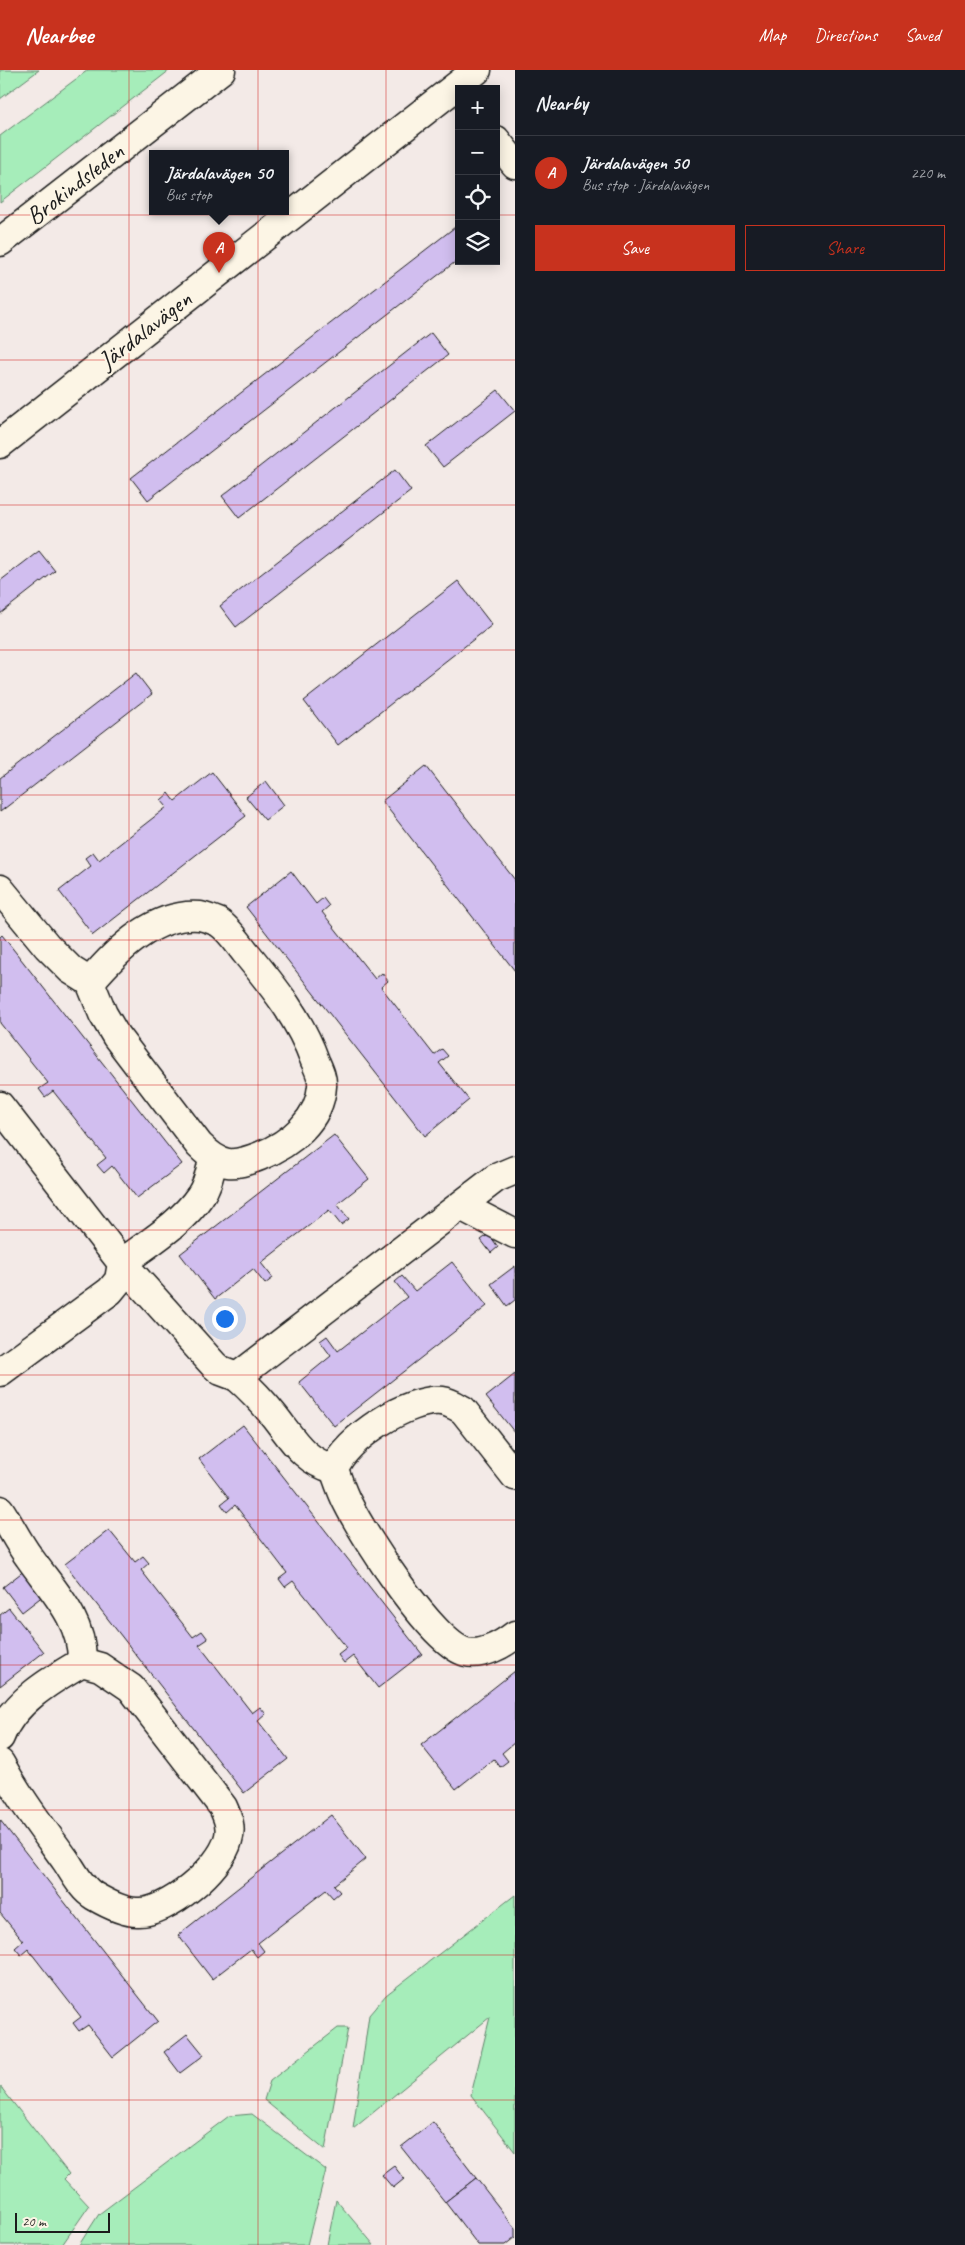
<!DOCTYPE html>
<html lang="en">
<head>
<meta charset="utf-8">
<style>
  :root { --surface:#171b24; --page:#20242c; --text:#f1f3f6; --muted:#9ea1a6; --line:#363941; --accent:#c8321e }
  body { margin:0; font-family:Caveat,sans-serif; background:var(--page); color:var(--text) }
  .controls { position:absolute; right:15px; top:15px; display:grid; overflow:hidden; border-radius:0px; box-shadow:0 2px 12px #0003 }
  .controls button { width:45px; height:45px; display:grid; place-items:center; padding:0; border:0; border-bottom:1px solid var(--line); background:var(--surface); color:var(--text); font:25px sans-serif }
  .scale { position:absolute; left:15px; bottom:12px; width:95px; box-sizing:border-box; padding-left:5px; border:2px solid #1c1c1c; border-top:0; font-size:14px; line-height:18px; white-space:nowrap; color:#1c1c1c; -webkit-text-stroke:4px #fcf5e5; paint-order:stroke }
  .you { position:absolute; left:224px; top:1248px; width:18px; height:18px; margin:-12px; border:4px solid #fff; border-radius:50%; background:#1a73e8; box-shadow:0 0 0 8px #1a73e833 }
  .badge { display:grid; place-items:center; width:32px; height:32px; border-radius:50%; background:var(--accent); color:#fff; font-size:16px; font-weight:700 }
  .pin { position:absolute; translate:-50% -41px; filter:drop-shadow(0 1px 2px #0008) }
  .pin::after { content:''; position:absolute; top:26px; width:18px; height:15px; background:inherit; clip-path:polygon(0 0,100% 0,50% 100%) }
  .popup { position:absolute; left:149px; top:80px; width:140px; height:65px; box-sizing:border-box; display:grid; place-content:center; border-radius:0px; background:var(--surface); filter:drop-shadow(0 1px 4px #0005); font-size:16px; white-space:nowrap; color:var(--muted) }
  .popup b { font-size:19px; color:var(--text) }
  .popup::after { content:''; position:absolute; left:50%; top:100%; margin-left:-10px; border:10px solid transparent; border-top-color:var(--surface) }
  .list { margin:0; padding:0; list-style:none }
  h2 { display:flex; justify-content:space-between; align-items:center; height:65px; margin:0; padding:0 20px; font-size:21px }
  h2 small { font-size:16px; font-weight:400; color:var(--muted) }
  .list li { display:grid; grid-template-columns:32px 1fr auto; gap:15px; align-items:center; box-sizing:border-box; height:75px; padding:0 20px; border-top:1px solid var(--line) }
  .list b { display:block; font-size:19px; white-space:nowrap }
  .list p { margin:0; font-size:16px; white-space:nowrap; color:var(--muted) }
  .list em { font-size:16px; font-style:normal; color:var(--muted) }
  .actions { display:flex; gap:10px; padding:15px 20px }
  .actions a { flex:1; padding:11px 0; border:1px solid var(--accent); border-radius:0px; text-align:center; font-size:18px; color:var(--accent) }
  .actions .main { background:var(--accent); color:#fff }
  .icon { flex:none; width:28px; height:28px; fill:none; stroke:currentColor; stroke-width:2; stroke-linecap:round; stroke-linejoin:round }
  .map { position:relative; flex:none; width:515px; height:2175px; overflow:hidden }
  header { display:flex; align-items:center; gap:30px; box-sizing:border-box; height:70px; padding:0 25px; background:var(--accent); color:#fff }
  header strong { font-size:24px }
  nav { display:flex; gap:28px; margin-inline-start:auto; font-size:18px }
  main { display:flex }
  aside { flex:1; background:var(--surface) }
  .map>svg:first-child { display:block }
  .green { fill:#a6edba; stroke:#61846b }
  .building { fill:#d1beef; stroke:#1c1c1c }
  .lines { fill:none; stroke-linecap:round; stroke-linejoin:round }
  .minor-casing { stroke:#1c1c1c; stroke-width:31 }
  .major-casing { stroke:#1c1c1c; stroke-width:31 }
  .minor { stroke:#fcf5e5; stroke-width:28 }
  .major { stroke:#fcf5e5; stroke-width:28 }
  .grid { fill:none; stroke:#d62828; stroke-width:1; stroke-opacity:0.55 }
  .labels { text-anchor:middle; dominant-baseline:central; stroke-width:4; stroke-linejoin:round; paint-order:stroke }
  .street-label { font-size:25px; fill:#1c1c1c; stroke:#fcf5e5 }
</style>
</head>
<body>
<header>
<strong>Nearbee</strong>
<nav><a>Map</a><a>Directions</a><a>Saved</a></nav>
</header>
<main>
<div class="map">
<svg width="515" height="2175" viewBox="0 0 515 2175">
  <rect width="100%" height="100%" fill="#f3eae7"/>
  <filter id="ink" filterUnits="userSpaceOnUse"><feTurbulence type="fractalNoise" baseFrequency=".02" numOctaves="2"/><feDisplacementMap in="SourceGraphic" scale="10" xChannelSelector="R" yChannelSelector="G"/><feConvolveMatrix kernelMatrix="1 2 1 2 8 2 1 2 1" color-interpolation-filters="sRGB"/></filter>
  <g filter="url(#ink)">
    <g class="green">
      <polygon points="0,0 39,0 0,29"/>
      <polygon points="88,0 170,0 0,132 0,66"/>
      <polygon points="515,1825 515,2082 471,2025 490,1947 353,2059 369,1945 386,1925"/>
      <polygon points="338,1958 348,1958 325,2080 264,2030 270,2011"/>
      <polygon points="0,2016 69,2104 64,2109 89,2136 62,2175 0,2175"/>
      <polygon points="252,2044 326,2100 307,2175 79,2175 99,2144 229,2046"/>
      <polygon points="336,2130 374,2175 327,2175"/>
    </g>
    <g class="building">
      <polygon points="459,154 459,189 148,430 131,408"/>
      <polygon points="431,263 448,285 239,448 222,426"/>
      <polygon points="498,320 515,341 443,397 426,376"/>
      <polygon points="395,400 411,421 236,557 220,536"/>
      <polygon points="39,481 55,501 0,544 0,511"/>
      <polygon points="458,511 492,555 338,675 304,631"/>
      <polygon points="136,603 152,624 0,742 0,708"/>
      <polygon points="426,696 515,810 515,901 382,731"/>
      <polygon points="212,702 246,746 93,865 59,821 91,796 85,788 93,782 99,790 167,737 161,730 169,723 175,731"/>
      <polygon points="266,711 284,735 265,750 246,727"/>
      <polygon points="291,801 316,834 323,828 329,836 322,842 375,909 382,903 388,911 381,917 434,985 442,979 448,986 439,993 469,1030 425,1066 246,837"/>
      <polygon points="2,865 182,1094 137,1128 112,1096 104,1103 97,1095 106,1088 53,1021 45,1027 39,1019 48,1013 0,953 0,867"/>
      <polygon points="334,1065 369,1109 337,1134 349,1149 341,1155 329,1140 261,1193 273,1208 265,1214 253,1199 215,1229 180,1184"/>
      <polygon points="489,1164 498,1177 491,1183 481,1170"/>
      <polygon points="452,1192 487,1236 334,1356 299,1312 331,1286 320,1271 327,1266 338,1281 407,1227 395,1212 402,1206 415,1221"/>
      <polygon points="515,1196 515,1230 507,1236 491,1214"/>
      <polygon points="515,1304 515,1363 486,1327"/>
      <polygon points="243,1355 422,1584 378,1618 353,1586 344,1593 338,1585 347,1578 293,1511 285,1517 279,1509 287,1503 235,1435 227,1442 221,1434 229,1428 199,1389"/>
      <polygon points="109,1460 135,1492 143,1486 149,1493 141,1500 193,1567 202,1561 208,1569 199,1575 252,1643 260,1637 266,1644 258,1651 288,1689 244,1723 65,1494"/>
      <polygon points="25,1500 44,1525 22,1542 3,1517"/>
      <polygon points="9,1538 44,1582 0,1616 0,1545"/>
      <polygon points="515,1601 515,1672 502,1683 508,1691 500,1697 494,1689 456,1719 421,1675"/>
      <polygon points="331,1745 366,1789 334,1815 340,1822 333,1828 326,1820 258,1873 264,1881 257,1887 251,1879 212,1909 178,1865"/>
      <polygon points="0,1750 158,1951 113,1987 88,1955 79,1961 73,1953 81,1947 28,1879 21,1885 15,1878 23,1871 0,1843"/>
      <polygon points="187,1964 204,1985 180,2003 164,1982"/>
      <polygon points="433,2052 476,2108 445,2132 401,2077"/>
      <polygon points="394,2096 404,2109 393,2118 382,2105"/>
      <polygon points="476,2108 515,2158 515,2167 505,2175 478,2175 445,2132"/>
    </g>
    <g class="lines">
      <defs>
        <g id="minor">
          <polyline points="496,70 515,94"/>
          <polyline points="0,374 477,0"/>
          <path d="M0,819l47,57 24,24 19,12 13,32 13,22 83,109c22,22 33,22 61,11 30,-12 60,-36 62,-70 1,-8 -4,-18 -7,-25 -15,-42 -41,-74 -69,-108 -8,-10 -17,-24 -28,-31 -5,-2 -13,-5 -18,-6 -45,-4 -83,34 -110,66"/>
          <polyline points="0,1036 122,1193 119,1210 110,1221 0,1302"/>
          <path d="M213,1090c-3,12 -5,25 -13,36 -19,28 -52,47 -78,67l92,102 7,6 16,6 259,-199 19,-8"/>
          <polyline points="461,1136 515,1164"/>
          <path d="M237,1307c14,12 26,25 38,40 18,23 29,44 59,52"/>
          <path d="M515,1406l-52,-66c-7,-4 -13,-8 -21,-9 -33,-4 -97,38 -108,68 4,11 8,24 14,35 16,32 85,140 118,148 16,4 36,-7 49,-17"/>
          <path d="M0,1440c10,15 18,32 29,47 23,33 54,62 53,105"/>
          <path d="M0,1667c13,-35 51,-57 82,-75l18,5 31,21 92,119c5,11 9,21 5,33 -7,28 -61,74 -91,72 -14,0 -31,-9 -43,-16 -12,-7 -20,-23 -28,-35 -23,-32 -47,-63 -66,-98"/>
        </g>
        <polyline id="major" points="0,172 221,0"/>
      </defs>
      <use href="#minor" class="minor-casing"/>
      <use href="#major" class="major-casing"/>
      <use href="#minor" class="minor"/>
      <use href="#major" class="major"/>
    </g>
  </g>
  <path class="grid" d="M129,0v2175M258,0v2175M386,0v2175M0,145h459M496,145h19M0,290h515M0,435h515M0,580h515M0,725h515M0,870h515M0,1015h515M0,1160h515M0,1305h515M0,1450h515M0,1595h515M0,1740h515M0,1885h515M0,2030h515"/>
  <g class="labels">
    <g class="street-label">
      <text transform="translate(75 114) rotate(-38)">Brokindsleden</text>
      <text transform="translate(145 260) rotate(-38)">Järdalavägen</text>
    </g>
  </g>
</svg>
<div class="controls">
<button>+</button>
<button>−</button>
<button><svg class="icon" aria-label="locate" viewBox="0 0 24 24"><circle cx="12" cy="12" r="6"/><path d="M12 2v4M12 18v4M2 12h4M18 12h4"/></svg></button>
<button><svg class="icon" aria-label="layers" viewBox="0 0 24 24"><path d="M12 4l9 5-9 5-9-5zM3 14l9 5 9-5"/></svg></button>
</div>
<div class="scale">20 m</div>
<div class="you"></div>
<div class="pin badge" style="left:219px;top:203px">A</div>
<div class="popup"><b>Järdalavägen 50</b>Bus stop</div>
</div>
<aside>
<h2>Nearby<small></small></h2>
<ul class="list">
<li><span class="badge">A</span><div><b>Järdalavägen 50</b><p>Bus stop · Järdalavägen</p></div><em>220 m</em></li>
</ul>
<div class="actions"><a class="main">Save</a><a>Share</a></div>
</aside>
</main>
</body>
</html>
